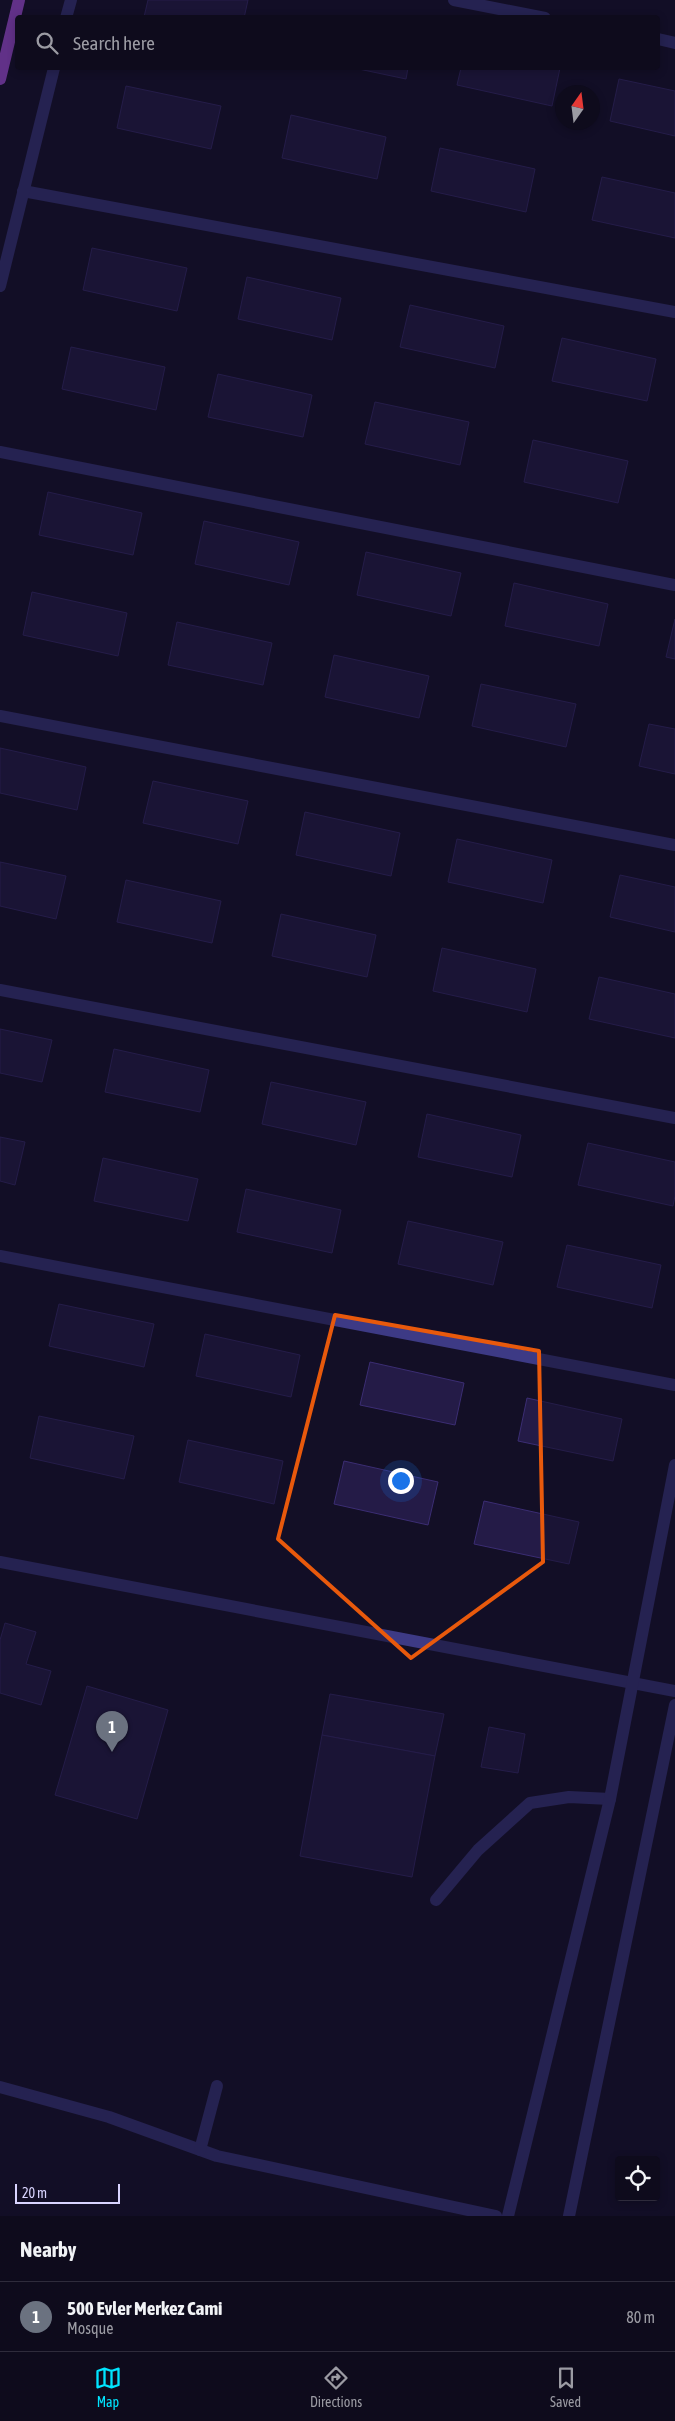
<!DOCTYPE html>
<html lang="en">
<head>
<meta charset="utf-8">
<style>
  :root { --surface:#0e0b1c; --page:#1c1929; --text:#f1f3f6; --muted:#9b9ba3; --line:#2e2b3b; --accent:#00e5ff }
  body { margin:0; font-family:"Asap Condensed",sans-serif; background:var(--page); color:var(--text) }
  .controls { position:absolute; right:15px; bottom:15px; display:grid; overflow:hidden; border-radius:5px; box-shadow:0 2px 8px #0003 }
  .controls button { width:45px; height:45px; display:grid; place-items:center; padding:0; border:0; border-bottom:1px solid var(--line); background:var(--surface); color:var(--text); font:25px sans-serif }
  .compass { position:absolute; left:555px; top:85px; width:45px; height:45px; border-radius:50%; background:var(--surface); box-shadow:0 2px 8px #0003; rotate:14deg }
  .scale { position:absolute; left:15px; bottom:12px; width:105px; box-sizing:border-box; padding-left:5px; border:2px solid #d9d4ff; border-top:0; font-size:14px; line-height:18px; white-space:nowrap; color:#d9d4ff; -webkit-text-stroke:4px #130f26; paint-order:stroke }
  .you { position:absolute; left:400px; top:1480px; width:18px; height:18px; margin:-12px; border:4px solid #fff; border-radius:50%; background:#1a73e8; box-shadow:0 0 0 8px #1a73e833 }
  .badge { display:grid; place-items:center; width:32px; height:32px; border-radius:50%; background:var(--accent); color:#fff; font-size:16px; font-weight:700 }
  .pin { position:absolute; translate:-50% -41px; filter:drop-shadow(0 1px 2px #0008) }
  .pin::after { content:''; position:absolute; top:26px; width:18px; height:15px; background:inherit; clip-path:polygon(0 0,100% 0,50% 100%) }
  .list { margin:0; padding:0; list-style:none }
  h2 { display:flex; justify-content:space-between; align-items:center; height:65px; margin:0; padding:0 20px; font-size:21px }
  h2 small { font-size:16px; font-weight:400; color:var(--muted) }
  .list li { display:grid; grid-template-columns:32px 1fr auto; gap:15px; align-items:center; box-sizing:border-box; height:70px; padding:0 20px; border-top:1px solid var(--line) }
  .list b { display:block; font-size:19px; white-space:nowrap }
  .list p { margin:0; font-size:16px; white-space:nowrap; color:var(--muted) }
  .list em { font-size:16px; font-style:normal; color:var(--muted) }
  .icon { flex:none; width:28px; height:28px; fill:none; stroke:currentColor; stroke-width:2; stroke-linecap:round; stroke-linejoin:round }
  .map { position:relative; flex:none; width:675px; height:2216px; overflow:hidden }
  .search { position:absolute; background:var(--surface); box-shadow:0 2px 8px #0003; left:15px; right:15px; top:15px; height:55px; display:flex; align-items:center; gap:12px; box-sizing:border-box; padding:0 18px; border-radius:5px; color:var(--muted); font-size:19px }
  .sheet { height:135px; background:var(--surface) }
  nav { display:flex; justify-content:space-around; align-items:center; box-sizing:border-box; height:70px; border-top:1px solid var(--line); background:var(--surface); font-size:14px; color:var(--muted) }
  nav a { display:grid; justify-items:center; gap:2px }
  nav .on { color:var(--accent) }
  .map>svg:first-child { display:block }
  .building { fill:#241b47; stroke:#3b2d73 }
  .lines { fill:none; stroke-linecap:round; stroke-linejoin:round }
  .service { stroke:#3d3a85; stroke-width:12 }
  .minor { stroke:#3d3a85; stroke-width:12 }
  .tertiary { stroke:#3d3a85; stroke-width:12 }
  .primary { stroke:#c25bff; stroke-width:12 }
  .marked { fill:none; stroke:#e8590c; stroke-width:4; stroke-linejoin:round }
</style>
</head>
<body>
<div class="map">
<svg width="675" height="2216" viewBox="0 0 675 2216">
  <rect width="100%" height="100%" fill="#130f26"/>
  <g class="building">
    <polygon points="148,0 248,0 244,18 149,18 144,17"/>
    <polygon points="354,68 408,68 406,79"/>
    <polygon points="461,68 560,68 552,106 457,85"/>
    <polygon points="619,79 675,91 675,136 610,121"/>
    <polygon points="126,86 221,106 211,149 117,128"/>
    <polygon points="291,115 386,137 377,179 282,158"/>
    <polygon points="440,148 535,169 526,212 431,191"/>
    <polygon points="602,177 675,193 675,238 592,220"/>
    <polygon points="92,248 187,268 177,311 83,290"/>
    <polygon points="247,277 341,298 332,340 238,319"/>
    <polygon points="410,305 504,326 495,368 400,347"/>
    <polygon points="562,338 656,359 647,401 552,381"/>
    <polygon points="71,347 165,367 156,410 62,389"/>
    <polygon points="218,374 312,395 303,437 208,417"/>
    <polygon points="375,402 469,422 460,465 365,444"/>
    <polygon points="533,440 628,461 618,503 524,482"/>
    <polygon points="48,492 142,513 133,555 39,535"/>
    <polygon points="204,521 299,542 289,585 195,564"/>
    <polygon points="366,552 461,573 451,616 357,595"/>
    <polygon points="514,583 608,604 599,646 505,626"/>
    <polygon points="32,592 127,613 118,656 23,635"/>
    <polygon points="675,619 675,659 666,657"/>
    <polygon points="177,622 272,643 263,685 168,665"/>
    <polygon points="334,655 429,676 419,718 325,697"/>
    <polygon points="481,684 576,704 566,747 472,726"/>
    <polygon points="649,724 675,729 675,774 639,766"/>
    <polygon points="0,748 86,767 77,810 0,793"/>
    <polygon points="153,781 248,801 238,844 143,823"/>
    <polygon points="305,812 400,833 391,876 296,855"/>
    <polygon points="457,839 552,860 543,903 448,882"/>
    <polygon points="0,862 66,876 56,919 0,906"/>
    <polygon points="620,875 675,887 675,932 610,917"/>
    <polygon points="126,880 221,901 212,943 117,922"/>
    <polygon points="281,914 376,935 367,977 272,956"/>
    <polygon points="442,948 536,969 527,1012 433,991"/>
    <polygon points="599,977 675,994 675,1038 589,1019"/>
    <polygon points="0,1029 52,1040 42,1082 0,1073"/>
    <polygon points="114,1049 209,1070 200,1112 105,1092"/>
    <polygon points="271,1082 366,1102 356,1145 262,1124"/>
    <polygon points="427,1114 521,1135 512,1177 418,1157"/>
    <polygon points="0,1137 25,1142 15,1185 0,1181"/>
    <polygon points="588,1143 675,1162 675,1196 673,1206 578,1185"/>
    <polygon points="103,1158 198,1179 188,1221 94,1201"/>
    <polygon points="246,1189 341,1210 332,1253 237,1232"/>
    <polygon points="408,1221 503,1242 493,1285 398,1264"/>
    <polygon points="567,1245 661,1265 652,1308 557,1287"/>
    <polygon points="59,1304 154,1324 144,1367 49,1346"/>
    <polygon points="205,1334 300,1355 291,1397 196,1376"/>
    <polygon points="370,1362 464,1383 455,1425 360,1405"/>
    <polygon points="527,1398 622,1419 613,1461 518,1441"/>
    <polygon points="39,1416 134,1436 124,1479 30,1458"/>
    <polygon points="188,1440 283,1461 274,1504 179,1482"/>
    <polygon points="344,1461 438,1482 428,1525 334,1504"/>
    <polygon points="484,1501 579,1522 569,1564 474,1544"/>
    <polygon points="5,1623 36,1632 26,1664 51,1671 41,1705 0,1693 0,1640"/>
    <polygon points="87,1686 168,1710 137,1819 55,1795"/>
    <polygon points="330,1694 444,1714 435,1756 322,1735"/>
    <polygon points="489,1727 525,1734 518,1773 481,1767"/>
    <polygon points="322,1735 435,1756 412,1877 300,1856"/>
  </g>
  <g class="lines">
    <g class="service">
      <polyline points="436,1900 478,1850 530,1803 569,1797 610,1799"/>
      <polyline points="0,2087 109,2117 217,2156 496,2216"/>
      <polyline points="200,2150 217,2086"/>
    </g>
    <g class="minor">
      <polyline points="454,0 545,18"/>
      <polyline points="66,18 71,0"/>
      <polyline points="658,39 675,43"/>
      <polyline points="23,191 675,312"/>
      <polyline points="0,286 54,68"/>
      <polyline points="0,452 675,585"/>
      <polyline points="0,716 675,845"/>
      <polyline points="0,990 675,1118"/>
      <polyline points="0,1256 675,1385"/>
      <polyline points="0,1562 675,1691"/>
    </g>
    <g class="tertiary">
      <polyline points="508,2216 610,1799 675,1465"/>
      <polyline points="569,2216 675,1705"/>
    </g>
    <polyline class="primary" points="0,79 19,0"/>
  </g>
  <path d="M0 0H675V2216H0ZM335,1315l204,36 4,211 -132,96 -133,-119z" fill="#130f26" fill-opacity=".55" fill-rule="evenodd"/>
  <path class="marked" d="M335,1315l204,36 4,211 -132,96 -133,-119z"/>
</svg>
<div class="controls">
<button><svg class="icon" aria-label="locate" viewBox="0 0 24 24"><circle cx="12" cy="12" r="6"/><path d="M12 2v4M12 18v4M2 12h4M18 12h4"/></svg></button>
</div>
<svg class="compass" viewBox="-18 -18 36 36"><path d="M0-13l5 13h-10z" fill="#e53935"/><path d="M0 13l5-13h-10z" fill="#9b9ba3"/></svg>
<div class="scale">20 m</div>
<div class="you"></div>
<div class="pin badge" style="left:112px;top:1752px;background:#6b7280">1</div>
<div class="search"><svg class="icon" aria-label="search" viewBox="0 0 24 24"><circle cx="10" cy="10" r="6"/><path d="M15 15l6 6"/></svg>Search here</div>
</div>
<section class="sheet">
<h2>Nearby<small></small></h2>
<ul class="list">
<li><span class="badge" style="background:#6b7280">1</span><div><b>500 Evler Merkez Cami</b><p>Mosque</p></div><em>80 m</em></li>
</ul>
</section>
<nav>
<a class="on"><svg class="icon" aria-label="map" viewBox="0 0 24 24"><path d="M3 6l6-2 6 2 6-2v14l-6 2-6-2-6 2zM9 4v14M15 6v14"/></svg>Map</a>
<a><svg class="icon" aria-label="directions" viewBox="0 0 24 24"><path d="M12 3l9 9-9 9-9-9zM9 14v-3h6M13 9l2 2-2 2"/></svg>Directions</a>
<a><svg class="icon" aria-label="saved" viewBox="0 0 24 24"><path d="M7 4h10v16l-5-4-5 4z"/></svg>Saved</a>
</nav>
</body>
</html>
